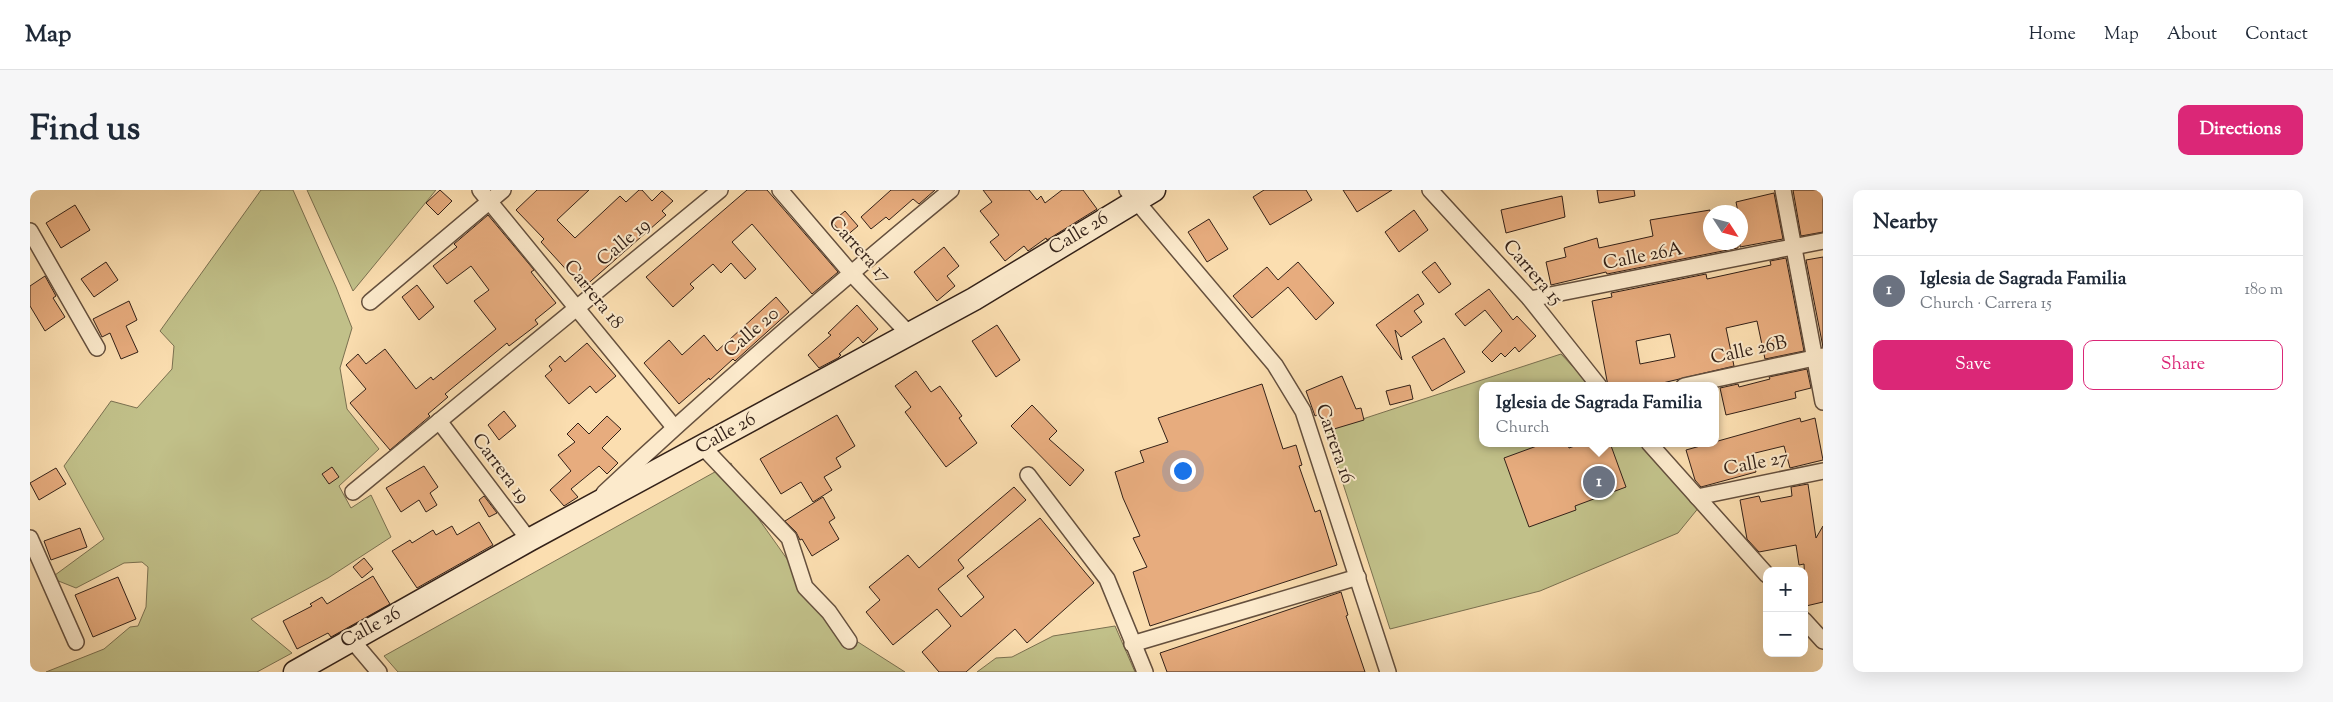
<!DOCTYPE html>
<html lang="en">
<head>
<meta charset="utf-8">
<style>
  :root { --surface:#fff; --page:#f6f6f7; --text:#1f2937; --muted:#747a83; --line:#e0e1e3; --accent:#db2777 }
  body { margin:0; font-family:"Sorts Mill Goudy",serif; background:var(--page); color:var(--text) }
  .controls { position:absolute; right:15px; bottom:15px; display:grid; overflow:hidden; border-radius:10px; box-shadow:0 5px 20px #0002 }
  .controls button { width:45px; height:45px; display:grid; place-items:center; padding:0; border:0; border-bottom:1px solid var(--line); background:var(--surface); color:var(--text); font:25px sans-serif }
  .compass { position:absolute; left:1673px; top:15px; width:45px; height:45px; border-radius:50%; background:var(--surface); box-shadow:0 5px 20px #0002; rotate:126deg }
  .you { position:absolute; left:1152px; top:280px; width:18px; height:18px; margin:-12px; border:4px solid #fff; border-radius:50%; background:#1a73e8; box-shadow:0 0 0 8px #1a73e833 }
  .badge { display:grid; place-items:center; width:32px; height:32px; border-radius:50%; background:var(--accent); color:#fff; font-size:16px; font-weight:700 }
  .pin { position:absolute; translate:-50% -50%; border:2px solid #fff; box-shadow:0 1px 5px #0006 }
  .popup { position:absolute; left:1449px; top:192px; width:240px; height:65px; box-sizing:border-box; display:grid; place-content:center; border-radius:10px; background:var(--surface); filter:drop-shadow(0 1px 4px #0005); font-size:16px; white-space:nowrap; color:var(--muted) }
  .popup b { font-size:19px; color:var(--text) }
  .popup::after { content:''; position:absolute; left:50%; top:100%; margin-left:-10px; border:10px solid transparent; border-top-color:var(--surface) }
  .list { margin:0; padding:0; list-style:none }
  h2 { display:flex; justify-content:space-between; align-items:center; height:65px; margin:0; padding:0 20px; font-size:21px }
  h2 small { font-size:16px; font-weight:400; color:var(--muted) }
  .list li { display:grid; grid-template-columns:32px 1fr auto; gap:15px; align-items:center; box-sizing:border-box; height:70px; padding:0 20px; border-top:1px solid var(--line) }
  .list b { display:block; font-size:19px; white-space:nowrap }
  .list p { margin:0; font-size:16px; white-space:nowrap; color:var(--muted) }
  .list em { font-size:16px; font-style:normal; color:var(--muted) }
  .actions { display:flex; gap:10px; padding:15px 20px }
  .actions a { flex:1; padding:11px 0; border:1px solid var(--accent); border-radius:10px; text-align:center; font-size:18px; color:var(--accent) }
  .actions .main { background:var(--accent); color:#fff }
  .map { position:relative; flex:none; width:1793px; height:482px; overflow:hidden; border-radius:10px }
  header { display:flex; align-items:center; gap:30px; box-sizing:border-box; height:70px; padding:0 25px; background:var(--surface); border-bottom:1px solid var(--line) }
  header strong { font-size:24px }
  nav { display:flex; gap:28px; margin-inline-start:auto; font-size:18px }
  .intro { display:flex; align-items:center; justify-content:space-between; box-sizing:border-box; height:120px; padding:0 30px }
  h1 { margin:0; font-size:35px }
  .button { padding:12px 22px; border-radius:10px; background:var(--accent); color:#fff; font-size:18px; font-weight:700 }
  main { display:flex; gap:30px; padding:0 30px }
  aside { flex:1; background:var(--surface); border-radius:10px; box-shadow:0 5px 20px #0002 }
  .map>svg:first-child { display:block }
  .green { fill:#c1c089; stroke:#7a7050 }
  .building { fill:#e7ac7e; stroke:#332118; fill-rule:evenodd }
  .lines { fill:none; stroke-linecap:round; stroke-linejoin:round }
  .street-casing { stroke:#65503e; stroke-width:18 }
  .secondary-casing { stroke:#332118; stroke-width:25 }
  .street { stroke:#fceacc; stroke-width:15 }
  .secondary { stroke:#fceacc; stroke-width:22 }
  .labels { text-anchor:middle; dominant-baseline:central; stroke-width:4; stroke-linejoin:round; paint-order:stroke }
  .street-label { font-size:19px; fill:#332118; stroke:#fceacc }
</style>
</head>
<body>
<header>
<strong>Map</strong>
<nav><a>Home</a><a>Map</a><a>About</a><a>Contact</a></nav>
</header>
<div class="intro"><h1>Find us</h1><a class="button">Directions</a></div>
<main>
<div class="map">
<svg width="1793" height="482" viewBox="0 0 1793 482">
  <rect width="100%" height="100%" fill="#fbdeb0"/>
  <filter id="stains"><feTurbulence type="fractalNoise" baseFrequency=".004" numOctaves="4"/><feColorMatrix values="0 0 0 0 .2 0 0 0 0 .09 0 0 0 0 .02 0 0 0 .5 -.17"/></filter>
  <radialGradient id="worn" r=".72"><stop offset=".6" stop-color="#630" stop-opacity="0"/><stop offset="1" stop-color="#630" stop-opacity=".3"/></radialGradient>
  <g class="green">
    <polygon points="231,0 263,0 306,97 322,138 310,178 317,219 349,259 309,296 321,318 341,305 361,347 298,388 221,429 262,463 227,482 16,482 74,459 100,437 108,436 116,417 118,377 112,372 94,373 46,398 21,388 74,349 34,276 81,211 107,218 142,179 144,156 130,141"/>
    <polygon points="277,0 406,0 323,101"/>
    <polygon points="1531,164 1561,196 1453,196 1453,253 1613,253 1670,316 1648,343 1510,401 1360,439 1296,241"/>
    <polygon points="701,273 723,321 806,438 875,482 368,482 354,466"/>
    <polygon points="1085,436 1105,482 947,482 966,468 982,467 1023,446"/>
  </g>
  <g class="building">
    <polygon points="410,0 422,11 408,25 396,13"/>
    <polygon points="507,0 559,0 527,30 545,48 590,6 596,12 609,0 612,0 622,11 632,1 643,11 632,21 636,25 553,98 511,52 514,49 486,20"/>
    <polygon points="717,0 737,0 808,82 782,104 722,34 702,52 726,79 715,89 701,73 691,83 683,74 660,94 664,98 643,117 616,87"/>
    <polygon points="861,0 905,0 889,14 883,9 859,30 856,27 841,39 831,27"/>
    <polygon points="953,0 999,0 1007,10 1011,6 1015,13 1032,0 1053,0 1067,19 1017,50 1016,48 998,61 994,56 975,71 960,52 969,45 950,21 962,12"/>
    <polygon points="1234,0 1276,0 1282,10 1240,35 1223,7"/>
    <polygon points="1313,0 1362,0 1327,22"/>
    <polygon points="1567,0 1604,0 1605,6 1569,13"/>
    <polygon points="1763,0 1793,0 1793,42 1771,46"/>
    <polygon points="1744,3 1753,49 1710,57 1710,22 1708,22 1706,12"/>
    <polygon points="1532,6 1535,27 1476,43 1471,20"/>
    <polygon points="45,15 60,40 31,58 16,33"/>
    <polygon points="1384,20 1398,40 1369,62 1355,42"/>
    <polygon points="1680,20 1680,52 1708,52 1708,58 1577,84 1576,82 1521,95 1516,72 1536,67 1534,58 1567,48 1569,58 1623,46 1620,30"/>
    <polygon points="815,21 828,36 815,47 802,32"/>
    <polygon points="458,25 504,80 501,82 526,113 505,130 508,134 479,156 477,153 415,204 418,207 398,224 400,226 360,260 320,213 336,199 316,175 328,164 336,174 355,159 386,199 401,187 403,190 466,139 444,111 459,100 441,76 417,94 403,76 427,57 424,54"/>
    <polygon points="1179,29 1198,59 1177,72 1158,42"/>
    <polygon points="914,57 929,76 917,86 925,96 907,111 884,82"/>
    <polygon points="1793,67 1793,157 1776,70"/>
    <path d="M1756,68l18,93 -39,8 -8,-38 -31,7 8,38 -84,20h-42l-16,-85 20,-4 -1,-4 95,-19 1,5 64,-14 -1,-4zM1640,144l5,23 -35,7 -4,-23z"/>
    <polygon points="76,72 88,90 64,107 51,89"/>
    <polygon points="1268,72 1304,113 1286,130 1258,97 1222,128 1203,106 1237,77 1248,90"/>
    <polygon points="1405,72 1421,94 1409,103 1392,82"/>
    <polygon points="15,86 26,106 23,108 35,127 15,141 0,116 0,96"/>
    <polygon points="387,95 404,117 389,130 372,107"/>
    <polygon points="1459,99 1483,130 1487,126 1506,146 1489,162 1485,157 1475,167 1471,163 1462,172 1452,162 1472,141 1455,120 1435,136 1425,124"/>
    <polygon points="1388,104 1394,114 1384,121 1392,132 1371,147 1365,140 1372,170 1346,135"/>
    <polygon points="746,107 759,122 705,171 703,169 680,190 679,188 649,214 614,173 639,150 652,165 674,145 687,161"/>
    <polygon points="99,111 107,130 96,136 108,162 91,169 80,143 72,147 63,129"/>
    <polygon points="827,115 848,139 833,153 828,147 809,164 811,165 808,168 789,178 778,165 801,145 798,143"/>
    <polygon points="967,135 990,170 966,187 942,151"/>
    <polygon points="1414,148 1435,182 1402,201 1382,167"/>
    <polygon points="557,153 586,186 566,203 560,196 539,214 515,186 522,180 519,176 530,166 535,172"/>
    <polygon points="1777,179 1781,198 1765,202 1766,208 1696,225 1690,198 1708,194 1709,197 1740,189 1739,187"/>
    <polygon points="886,181 901,202 910,196 932,226 929,228 947,253 916,277 875,222 881,217 865,196"/>
    <polygon points="1312,186 1326,219 1331,218 1334,230 1294,242 1289,224 1285,226 1276,201"/>
    <polygon points="1232,194 1253,259 1266,255 1272,275 1269,276 1285,322 1290,320 1307,375 1120,436 1103,382 1117,377 1103,348 1110,346 1093,308 1085,282 1114,272 1110,261 1138,252 1128,228"/>
    <polygon points="1380,195 1383,209 1360,215 1356,201"/>
    <polygon points="1002,215 1027,241 1019,249 1054,280 1040,296 981,236"/>
    <polygon points="474,221 486,236 469,250 458,235"/>
    <polygon points="807,225 825,256 806,268 811,277 794,287 802,300 783,312 771,292 751,304 730,269"/>
    <polygon points="577,226 591,239 572,258 588,273 577,284 569,276 541,299 548,307 534,316 520,300 541,281 528,265 545,252 537,244 548,233 559,244"/>
    <polygon points="1770,228 1771,232 1785,228 1793,270 1760,278 1754,256 1721,264 1726,282 1671,297 1665,290 1656,260"/>
    <polygon points="1515,253 1537,253 1539,258 1553,253 1580,253 1596,297 1545,316 1546,320 1499,337 1474,268"/>
    <polygon points="394,276 408,297 400,303 407,315 396,322 389,310 371,322 356,298"/>
    <polygon points="302,277 309,287 299,294 292,284"/>
    <polygon points="26,278 36,294 9,310 0,293"/>
    <polygon points="1778,294 1786,348 1793,336 1793,412 1776,416 1774,374 1769,375 1766,355 1729,362 1717,349 1710,310 1729,306 1731,312 1762,306 1761,297"/>
    <polygon points="984,297 996,310 928,370 934,378 908,399 931,427 954,407 937,386 1010,328 1064,393 997,453 985,439 936,482 909,482 892,462 921,436 907,419 863,455 836,422 850,410 839,397 878,365 889,378"/>
    <polygon points="454,306 467,323 459,327 449,310"/>
    <polygon points="793,307 805,328 799,332 809,349 782,366 772,349 770,350 766,342 755,331"/>
    <polygon points="449,332 463,355 387,398 362,361 380,350 382,353 403,340 406,345 422,336 427,345"/>
    <polygon points="50,338 57,357 21,370 14,351"/>
    <polygon points="334,368 343,379 332,388 323,377"/>
    <polygon points="343,386 360,414 301,447 298,443 267,459 253,431 282,416 280,414 292,407 297,414"/>
    <polygon points="88,387 106,429 63,447 45,405"/>
    <polygon points="1311,402 1318,425 1316,426 1335,482 1137,482 1130,463"/>
  </g>
  <g class="lines">
    <defs>
      <g id="street">
        <polyline points="450,0 644,237"/>
        <polyline points="750,0 821,83 879,144"/>
        <polyline points="1097,0 1245,175 1273,221 1358,482"/>
        <polyline points="1400,0 1500,109 1569,196"/>
        <polyline points="1753,0 1793,212"/>
        <polyline points="0,41 67,158"/>
        <polyline points="1500,109 1793,51"/>
        <polyline points="340,112 473,0"/>
        <polyline points="1654,196 1793,166"/>
        <polyline points="409,231 499,350"/>
        <polyline points="1619,253 1737,385"/>
        <polyline points="673,257 759,348 775,397 799,422 819,451"/>
        <polyline points="998,285 1077,389 1115,482"/>
        <polyline points="323,302 690,0"/>
        <path d="M574,303c112,-105 228,-205 347,-303"/>
        <polyline points="1667,307 1793,281"/>
        <polyline points="0,348 46,452"/>
        <polyline points="1774,430 1793,451"/>
        <polyline points="321,449 349,482"/>
        <polyline points="1102,454 1328,387"/>
      </g>
      <polyline id="secondary" points="265,482 499,350 944,109 1124,0"/>
    </defs>
    <use href="#street" class="street-casing"/>
    <use href="#secondary" class="secondary-casing"/>
    <use href="#street" class="street"/>
    <use href="#secondary" class="secondary"/>
  </g>
  <g class="labels">
    <g class="street-label">
      <text transform="translate(1049 44) rotate(-31)">Calle 26</text>
      <text transform="translate(594 53) rotate(-40)">Calle 19</text>
      <text transform="translate(829 60) rotate(48)">Carrera 17</text>
      <text transform="translate(1613 67) rotate(-11)">Calle 26A</text>
      <text transform="translate(1502 83) rotate(49)">Carrera 15</text>
      <text transform="translate(563 105) rotate(51)">Carrera 18</text>
      <text transform="translate(722 143) rotate(-41)">Calle 20</text>
      <text transform="translate(1719 161) rotate(-12)">Calle 26B</text>
      <text transform="translate(696 244) rotate(-29)">Calle 26</text>
      <text transform="translate(1304 254) rotate(71)">Carrera 16</text>
      <text transform="translate(1726 274) rotate(-11)">Calle 27</text>
      <text transform="translate(470 279) rotate(53)">Carrera 19</text>
      <text transform="translate(341 438) rotate(-29)">Calle 26</text>
    </g>
  </g>
  <rect width="100%" height="100%" filter="url(#stains)"/>
  <rect width="100%" height="100%" fill="url(#worn)"/>
</svg>
<div class="controls">
<button>+</button>
<button>−</button>
</div>
<svg class="compass" viewBox="-18 -18 36 36"><path d="M0-13l5 13h-10z" fill="#e53935"/><path d="M0 13l5-13h-10z" fill="#747a83"/></svg>
<div class="you"></div>
<div class="pin badge" style="left:1569px;top:292px;background:#6b7280">1</div>
<div class="popup"><b>Iglesia de Sagrada Familia</b>Church</div>
</div>
<aside>
<h2>Nearby<small></small></h2>
<ul class="list">
<li><span class="badge" style="background:#6b7280">1</span><div><b>Iglesia de Sagrada Familia</b><p>Church · Carrera 15</p></div><em>180 m</em></li>
</ul>
<div class="actions"><a class="main">Save</a><a>Share</a></div>
</aside>
</main>
</body>
</html>
